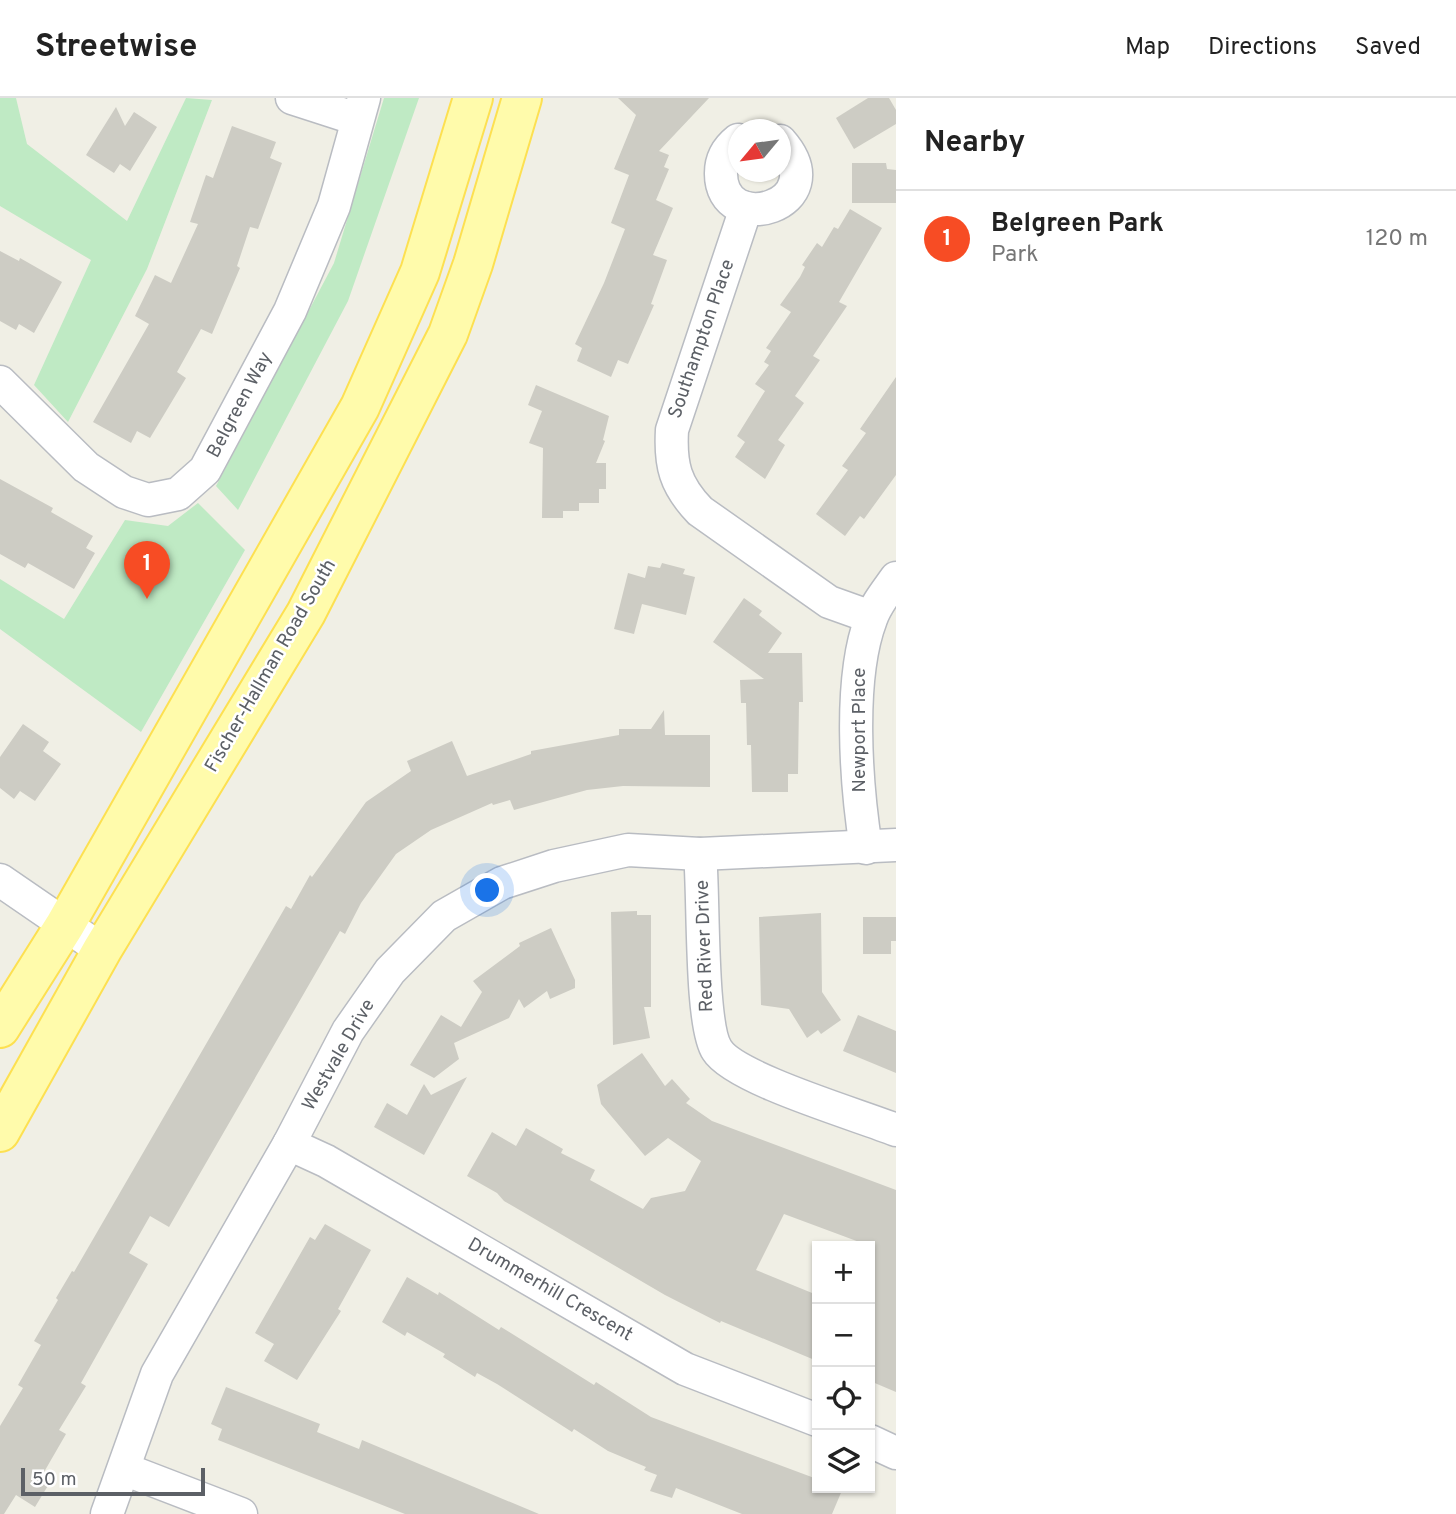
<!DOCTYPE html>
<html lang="en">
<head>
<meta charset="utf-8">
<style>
  :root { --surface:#fff; --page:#f6f6f6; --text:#222; --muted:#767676; --line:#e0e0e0; --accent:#f74c24 }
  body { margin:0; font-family:Overpass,sans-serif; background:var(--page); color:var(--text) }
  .controls { position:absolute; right:21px; bottom:21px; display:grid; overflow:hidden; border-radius:0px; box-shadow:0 2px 5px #0004 }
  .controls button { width:63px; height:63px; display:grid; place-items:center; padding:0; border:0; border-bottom:2px solid var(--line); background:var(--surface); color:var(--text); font:35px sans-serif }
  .compass { position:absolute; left:728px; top:21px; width:63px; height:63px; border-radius:50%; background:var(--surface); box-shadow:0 2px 5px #0004; rotate:241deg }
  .scale { position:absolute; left:21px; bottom:18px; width:184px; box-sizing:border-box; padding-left:7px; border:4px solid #5c6066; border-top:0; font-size:19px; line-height:24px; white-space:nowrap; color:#5c6066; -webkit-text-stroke:5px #fff; paint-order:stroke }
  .you { position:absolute; left:488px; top:793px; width:24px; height:24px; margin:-18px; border:5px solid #fff; border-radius:50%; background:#1a73e8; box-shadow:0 0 0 10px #1a73e833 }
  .badge { display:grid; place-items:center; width:46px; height:46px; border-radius:50%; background:var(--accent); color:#fff; font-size:23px; font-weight:700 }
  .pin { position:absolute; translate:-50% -58px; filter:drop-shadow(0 2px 4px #0008) }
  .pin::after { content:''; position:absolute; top:37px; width:24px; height:21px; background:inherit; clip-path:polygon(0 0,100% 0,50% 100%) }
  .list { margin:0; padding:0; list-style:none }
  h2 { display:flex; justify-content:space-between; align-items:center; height:91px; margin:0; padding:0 28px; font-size:30px }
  h2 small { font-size:23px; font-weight:400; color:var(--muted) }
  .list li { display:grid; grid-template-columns:46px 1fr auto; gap:21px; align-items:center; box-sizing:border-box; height:98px; padding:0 28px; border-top:2px solid var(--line) }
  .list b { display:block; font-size:26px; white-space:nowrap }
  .list p { margin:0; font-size:23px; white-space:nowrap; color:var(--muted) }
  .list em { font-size:23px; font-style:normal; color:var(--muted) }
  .icon { flex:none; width:38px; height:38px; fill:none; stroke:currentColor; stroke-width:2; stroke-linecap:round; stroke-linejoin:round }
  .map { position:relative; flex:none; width:896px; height:1416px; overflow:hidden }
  header { display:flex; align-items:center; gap:42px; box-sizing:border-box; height:98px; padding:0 35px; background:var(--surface); border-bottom:2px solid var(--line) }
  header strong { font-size:33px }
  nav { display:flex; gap:38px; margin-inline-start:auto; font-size:24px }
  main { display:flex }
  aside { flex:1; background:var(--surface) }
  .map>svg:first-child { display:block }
  .green { fill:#bfeac4 }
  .building { fill:#cdccc4 }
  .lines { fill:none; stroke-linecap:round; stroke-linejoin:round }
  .minor-casing { stroke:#b9bcc2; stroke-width:35 }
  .major-casing { stroke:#fde051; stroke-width:42 }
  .minor { stroke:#fff; stroke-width:32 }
  .major { stroke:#fffbab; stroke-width:38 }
  .labels { text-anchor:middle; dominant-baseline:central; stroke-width:5; stroke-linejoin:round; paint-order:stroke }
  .street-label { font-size:19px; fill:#5c6066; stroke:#fff }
</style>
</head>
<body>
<header>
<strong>Streetwise</strong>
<nav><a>Map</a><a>Directions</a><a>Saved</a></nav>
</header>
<main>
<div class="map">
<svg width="896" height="1416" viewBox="0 0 896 1416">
  <rect width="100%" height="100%" fill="#f0efe5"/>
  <g class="green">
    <polygon points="0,0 16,0 27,46 127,123 186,0 212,2 147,171 68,324 34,287 91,162 0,108"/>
    <polygon points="384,0 419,0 348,203 238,412 216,388 334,165"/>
    <polygon points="198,405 245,452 141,634 0,531 0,481 64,521 125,422 168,428"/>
  </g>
  <g class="building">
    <polygon points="618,0 709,0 659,53 669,57 664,69 669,71 656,102 673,110 653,157 667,162 651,206 654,207 628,266 618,262 611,279 577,263 582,250 575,246 604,185 625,131 611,125 629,77 614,71 636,17"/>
    <polygon points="868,0 889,0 896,12 896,26 854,51 836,20"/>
    <polygon points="116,9 125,28 134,14 157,29 130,73 120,66 114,75 86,57"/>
    <polygon points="232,28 276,44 270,60 282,65 258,131 250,129 237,168 240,170 212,236 201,231 177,274 186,280 150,340 137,333 131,345 93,324 149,226 135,218 155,177 171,185 198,126 190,124 206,77 213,80"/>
    <polygon points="852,65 886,65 887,71 896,72 896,105 852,105"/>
    <polygon points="850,111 882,130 839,204 847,208 813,258 820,262 795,298 804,305 778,342 785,347 765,381 735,359 745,344 737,338 765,293 755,286 769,267 764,264 771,253 766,250 791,214 780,207 800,179 805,169 802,167 817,145 822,149 834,129 838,131"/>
    <polygon points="0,153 19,163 20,160 62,184 34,235 19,226 16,232 0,223"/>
    <polygon points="896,279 896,377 864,421 860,418 845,438 816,416 848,372 842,368 866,335 860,331"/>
    <polygon points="536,287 609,318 603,342 605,343 596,365 606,365 606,391 599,391 599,405 579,405 579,413 563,413 563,420 542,420 543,350 529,345 542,313 528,307"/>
    <polygon points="0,381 53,410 51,414 93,438 86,450 95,455 74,491 28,465 25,470 0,456"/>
    <polygon points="662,465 685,471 683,476 695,479 686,517 642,506 634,536 614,531 628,475 645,480 648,468 660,470"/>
    <polygon points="744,500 762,513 759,517 782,535 768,555 802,555 803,604 799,604 798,676 788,676 788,694 752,694 751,647 747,647 746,605 741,605 740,582 764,581 713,544"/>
    <polygon points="664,612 665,637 710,637 710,689 623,688 587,692 514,712 510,702 493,707 492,705 431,732 396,756 361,805 345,836 340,833 169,1129 150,1118 129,1155 148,1166 81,1285 86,1288 59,1332 66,1336 40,1381 49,1386 35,1409 16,1397 4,1416 0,1416 0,1328 23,1290 18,1287 41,1247 34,1243 58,1202 56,1200 72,1173 74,1174 286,808 291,811 310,777 312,779 366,704 411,673 407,663 452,643 467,678 531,656 531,653 619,637 619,631 651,631"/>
    <polygon points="23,626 49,644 43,653 61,666 35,703 20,693 14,701 0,690 0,659"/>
    <polygon points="637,813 637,817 651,817 651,909 644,909 650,940 613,947 611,814"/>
    <polygon points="821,815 822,894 841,922 821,936 818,932 807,940 789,911 761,907 759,819"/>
    <polygon points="863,819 896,819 896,843 891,843 891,856 863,856"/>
    <polygon points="551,830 575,882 575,890 550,901 547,893 524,910 519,901 509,920 454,945 459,961 434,980 410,967 441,917 461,929 482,894 473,883 520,848 519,845"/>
    <polygon points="858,917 896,933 896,975 843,953"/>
    <polygon points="642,955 665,988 672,981 690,1001 686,1005 712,1023 896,1092 896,1294 870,1283 870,1148 784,1116 756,1172 817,1197 817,1263 721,1223 720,1225 665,1197 504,1103 497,1095 467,1078 492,1034 516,1048 526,1030 563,1051 561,1055 595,1072 590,1082 643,1111 651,1100 685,1093 701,1063 668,1040 645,1058 601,1006 597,987"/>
    <polygon points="467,979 424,1057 374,1029 387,1005 407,1017 424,986 431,997"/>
    <polygon points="325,1126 371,1152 338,1211 341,1213 297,1282 264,1263 274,1246 255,1235 310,1139 315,1142"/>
    <polygon points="407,1179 438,1197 439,1194 499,1232 501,1229 594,1287 596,1284 651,1319 817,1381 817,1390 843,1390 832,1416 742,1416 676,1390 672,1400 650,1393 657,1377 644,1372 646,1369 608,1353 574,1331 572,1334 497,1286 477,1275 475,1279 443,1259 445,1256 407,1234 405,1238 382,1224"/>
    <polygon points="226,1289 320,1326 317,1334 359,1351 362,1342 539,1416 405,1416 218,1342 222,1331 211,1326"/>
  </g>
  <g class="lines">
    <defs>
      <g id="minor">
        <polyline points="292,0 357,21"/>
        <path d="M738,42c-10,8 -17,19 -17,33 -1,66 117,33 59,-32"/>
        <path d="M746,110l-74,222c-2,35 3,55 28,81l129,91 42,15"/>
        <polyline points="0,284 86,369 124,394 148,402 178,396 205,372 290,213 334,108 364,0"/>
        <path d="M866,750c-10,-64 -18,-169 5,-229 5,-15 16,-28 25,-41"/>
        <path d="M700,756c4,39 0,171 17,196 18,29 142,65 179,80"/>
        <polyline points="0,782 102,852"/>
        <polyline points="289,1046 326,1063 685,1271 817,1322"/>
        <polyline points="870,1343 896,1355"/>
        <polyline points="124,1371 241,1416"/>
        <polyline points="107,1416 157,1276 289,1046 348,933 390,873 444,818 502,785 554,768 628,752 700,756 896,747"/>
      </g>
      <g id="major">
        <polyline points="0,930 65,827 360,309 420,174 473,0"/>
        <polyline points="0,1034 102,852 306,515 448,236 473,166 522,0"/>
      </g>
    </defs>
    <use href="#minor" class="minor-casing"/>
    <use href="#major" class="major-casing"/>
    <use href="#minor" class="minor"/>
    <use href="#major" class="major"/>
  </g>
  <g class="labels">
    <g class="street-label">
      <text transform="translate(702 241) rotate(-71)">Southampton Place</text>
      <text transform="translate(240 307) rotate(-62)">Belgreen Way</text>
      <text transform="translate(271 568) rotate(-60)">Fischer-Hallman Road South</text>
      <text transform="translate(860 632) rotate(-90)">Newport Place</text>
      <text transform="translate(705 848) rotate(-92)">Red River Drive</text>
      <text transform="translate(339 957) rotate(-60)">Westvale Drive</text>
      <text transform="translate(550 1192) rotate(30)">Drummerhill Crescent</text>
    </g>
  </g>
</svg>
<div class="controls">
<button>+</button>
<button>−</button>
<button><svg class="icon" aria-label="locate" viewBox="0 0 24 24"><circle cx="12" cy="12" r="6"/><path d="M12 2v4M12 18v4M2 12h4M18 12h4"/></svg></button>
<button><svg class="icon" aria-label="layers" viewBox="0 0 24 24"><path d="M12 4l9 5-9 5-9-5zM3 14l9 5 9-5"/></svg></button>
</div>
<svg class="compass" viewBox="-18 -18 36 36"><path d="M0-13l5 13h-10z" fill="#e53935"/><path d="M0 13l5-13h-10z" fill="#767676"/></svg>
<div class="scale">50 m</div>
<div class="you"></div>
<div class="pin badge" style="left:147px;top:501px">1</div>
</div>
<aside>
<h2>Nearby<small></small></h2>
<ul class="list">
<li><span class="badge">1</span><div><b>Belgreen Park</b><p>Park</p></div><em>120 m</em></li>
</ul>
</aside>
</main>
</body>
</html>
